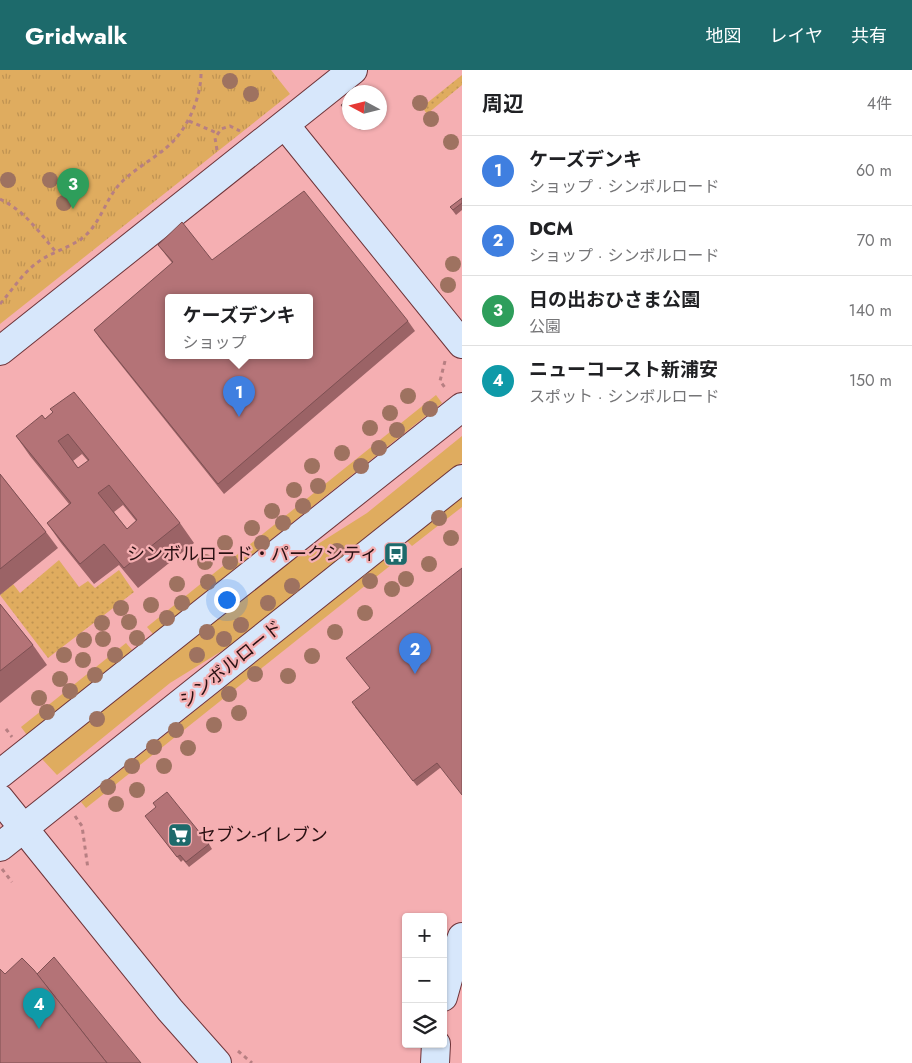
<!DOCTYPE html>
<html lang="ja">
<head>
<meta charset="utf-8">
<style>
  :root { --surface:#fff; --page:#f6f6f6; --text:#202124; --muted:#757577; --line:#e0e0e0; --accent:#1d6a6b }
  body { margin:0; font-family:Jost,"Noto Sans JP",sans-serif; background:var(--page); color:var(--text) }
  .controls { position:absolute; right:15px; bottom:15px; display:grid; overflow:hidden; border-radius:5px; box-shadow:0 1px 4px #0004 }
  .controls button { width:45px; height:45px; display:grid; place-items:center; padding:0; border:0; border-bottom:1px solid var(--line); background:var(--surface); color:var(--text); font:25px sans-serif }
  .compass { position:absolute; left:342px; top:15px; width:45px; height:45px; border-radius:50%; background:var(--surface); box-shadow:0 1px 4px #0004; rotate:277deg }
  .you { position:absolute; left:226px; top:529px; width:18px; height:18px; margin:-12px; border:4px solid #fff; border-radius:50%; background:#1a73e8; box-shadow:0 0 0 8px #1a73e833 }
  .badge { display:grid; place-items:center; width:32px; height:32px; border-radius:50%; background:var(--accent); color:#fff; font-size:16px; font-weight:700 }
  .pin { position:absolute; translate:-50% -41px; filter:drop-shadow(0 1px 2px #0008) }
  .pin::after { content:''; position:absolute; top:26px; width:18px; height:15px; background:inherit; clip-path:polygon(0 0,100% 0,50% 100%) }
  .popup { position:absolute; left:165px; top:224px; width:148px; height:65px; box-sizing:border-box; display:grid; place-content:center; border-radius:5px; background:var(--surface); filter:drop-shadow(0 1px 4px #0005); font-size:16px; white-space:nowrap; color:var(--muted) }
  .popup b { font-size:19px; color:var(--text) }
  .popup::after { content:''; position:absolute; left:50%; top:100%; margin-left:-10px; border:10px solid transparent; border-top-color:var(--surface) }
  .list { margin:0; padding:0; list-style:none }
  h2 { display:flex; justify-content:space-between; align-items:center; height:65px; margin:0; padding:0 20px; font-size:21px }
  h2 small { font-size:16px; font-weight:400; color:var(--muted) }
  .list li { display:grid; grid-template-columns:32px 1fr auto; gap:15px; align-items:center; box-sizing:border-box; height:70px; padding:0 20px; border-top:1px solid var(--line) }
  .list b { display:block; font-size:19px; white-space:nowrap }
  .list p { margin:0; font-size:16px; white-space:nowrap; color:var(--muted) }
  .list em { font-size:16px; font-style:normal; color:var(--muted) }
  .icon { flex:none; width:28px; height:28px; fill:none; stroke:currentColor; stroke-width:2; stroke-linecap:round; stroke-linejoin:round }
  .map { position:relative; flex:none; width:462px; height:993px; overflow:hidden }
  header { display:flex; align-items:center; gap:30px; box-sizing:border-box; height:70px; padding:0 25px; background:var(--accent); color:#fff }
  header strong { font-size:24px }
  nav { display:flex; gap:28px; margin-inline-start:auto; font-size:18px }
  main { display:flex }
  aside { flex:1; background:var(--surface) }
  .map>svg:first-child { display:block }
  .grass { fill:#dfac5f }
  .park { fill:url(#park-tufts) }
  .garden { fill:url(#garden-dots) }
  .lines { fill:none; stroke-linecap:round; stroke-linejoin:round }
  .secondary-casing { stroke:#6e3439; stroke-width:30 }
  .path { stroke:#b77f82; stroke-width:3; stroke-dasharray:4 4; stroke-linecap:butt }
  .secondary { stroke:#d7e7fb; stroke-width:28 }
  .tree { fill:#9e7260 }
  .wall { fill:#9b6366; fill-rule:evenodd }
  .building { fill:#b47377; stroke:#7e5053; fill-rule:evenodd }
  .labels { text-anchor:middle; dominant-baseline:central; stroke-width:4.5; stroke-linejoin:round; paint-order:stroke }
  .poi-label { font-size:18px; fill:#291012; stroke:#f5afb2; text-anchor:end }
  .street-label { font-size:18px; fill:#291012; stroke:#f5afb2 }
</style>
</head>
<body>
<header>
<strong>Gridwalk</strong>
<nav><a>地図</a><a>レイヤ</a><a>共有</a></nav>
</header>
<main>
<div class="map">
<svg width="462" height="993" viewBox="0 0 462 993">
  <defs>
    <pattern id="park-tufts" width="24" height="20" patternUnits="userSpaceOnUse" patternTransform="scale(1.25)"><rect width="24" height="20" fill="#dfac5f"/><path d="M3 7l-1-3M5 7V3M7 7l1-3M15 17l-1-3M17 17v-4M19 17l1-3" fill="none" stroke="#bf9352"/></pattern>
    <pattern id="garden-dots" width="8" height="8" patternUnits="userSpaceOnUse" patternTransform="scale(1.25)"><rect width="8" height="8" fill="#dfac5f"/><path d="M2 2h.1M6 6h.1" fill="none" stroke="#bf9352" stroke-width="1.8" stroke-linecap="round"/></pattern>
  </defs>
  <rect width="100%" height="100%" fill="#f5afb2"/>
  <g class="grass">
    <polygon points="436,325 442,333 153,564 147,557"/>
    <polygon points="462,366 462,392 246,566 170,613 57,705 42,689 261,510 367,443"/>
    <polygon points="462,426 462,437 412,476 407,471"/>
    <polygon points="391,484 396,491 86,738 81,732"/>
    <polygon points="126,573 132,580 27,665 21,657"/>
  </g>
  <polygon class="park" points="0,0 271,0 290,24 0,254"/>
  <g class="garden">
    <polygon points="462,5 462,15 427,44 422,37"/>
    <polygon points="59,490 79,517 88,511 95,518 119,500 134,522 48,588 0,525 13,514 20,523"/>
  </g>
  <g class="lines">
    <defs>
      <g id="secondary">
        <polyline points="285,55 462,274"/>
        <polyline points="0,281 353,0"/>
        <polyline points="0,704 462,337"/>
        <polyline points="0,729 170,940 217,993"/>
        <polyline points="0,777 462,409"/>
        <polyline points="443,927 453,891 462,867"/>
        <polyline points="435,993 436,974"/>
      </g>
    </defs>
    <use href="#secondary" class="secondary-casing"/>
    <g class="path">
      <polyline points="189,51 217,63"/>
      <polyline points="217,80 215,68 221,59 230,56 240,61"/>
      <path d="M0,129c26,13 38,32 56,53"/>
      <path d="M0,234c15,-17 24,-34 44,-46 14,-8 32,-13 43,-24 14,-14 19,-34 31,-48 13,-15 34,-26 48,-38 21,-17 36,-51 35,-78"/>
      <polyline points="445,291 440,311 446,319"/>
      <polyline points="6,659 12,667"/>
      <polyline points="75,746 82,756 88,799"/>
      <polyline points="2,799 12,812"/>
      <polyline points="238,981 252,993"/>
    </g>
    <use href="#secondary" class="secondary"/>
  </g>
  <g class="tree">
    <circle cx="230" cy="11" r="8"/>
    <circle cx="251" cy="24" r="8"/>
    <circle cx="420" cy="33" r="8"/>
    <circle cx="431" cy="49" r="8"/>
    <circle cx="451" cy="72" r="8"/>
    <circle cx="8" cy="110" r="8"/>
    <circle cx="50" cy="110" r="8"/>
    <circle cx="71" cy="111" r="8"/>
    <circle cx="64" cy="133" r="8"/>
    <circle cx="453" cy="194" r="8"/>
    <circle cx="448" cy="215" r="8"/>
    <circle cx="408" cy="326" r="8"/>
    <circle cx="430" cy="339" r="8"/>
    <circle cx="390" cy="343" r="8"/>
    <circle cx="370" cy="358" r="8"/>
    <circle cx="397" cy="360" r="8"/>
    <circle cx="379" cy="378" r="8"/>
    <circle cx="342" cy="383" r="8"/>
    <circle cx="312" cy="396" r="8"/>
    <circle cx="361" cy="396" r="8"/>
    <circle cx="318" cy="416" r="8"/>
    <circle cx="294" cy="420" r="8"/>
    <circle cx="303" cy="436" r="8"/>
    <circle cx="272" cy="441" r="8"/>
    <circle cx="439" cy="448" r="8"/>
    <circle cx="283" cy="453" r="8"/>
    <circle cx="252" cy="458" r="8"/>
    <circle cx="451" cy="468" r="8"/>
    <circle cx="225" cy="473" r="8"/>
    <circle cx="262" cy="473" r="8"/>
    <circle cx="337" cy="481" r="8"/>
    <circle cx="205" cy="492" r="8"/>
    <circle cx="230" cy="492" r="8"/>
    <circle cx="429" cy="494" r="8"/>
    <circle cx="406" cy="509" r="8"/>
    <circle cx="370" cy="511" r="8"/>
    <circle cx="208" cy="512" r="8"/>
    <circle cx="177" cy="514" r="8"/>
    <circle cx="292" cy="516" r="8"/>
    <circle cx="392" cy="519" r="8"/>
    <circle cx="182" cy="533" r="8"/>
    <circle cx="268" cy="533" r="8"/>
    <circle cx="151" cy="535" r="8"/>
    <circle cx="121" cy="538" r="8"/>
    <circle cx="365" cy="543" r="8"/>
    <circle cx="167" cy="548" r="8"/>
    <circle cx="129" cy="552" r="8"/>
    <circle cx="102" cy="553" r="8"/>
    <circle cx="241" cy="555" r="8"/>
    <circle cx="207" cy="562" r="8"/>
    <circle cx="335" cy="562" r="8"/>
    <circle cx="137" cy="568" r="8"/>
    <circle cx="103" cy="569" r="8"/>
    <circle cx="224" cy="569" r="8"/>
    <circle cx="84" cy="570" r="8"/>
    <circle cx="64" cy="585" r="8"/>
    <circle cx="115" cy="585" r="8"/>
    <circle cx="197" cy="585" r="8"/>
    <circle cx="312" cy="586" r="8"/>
    <circle cx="83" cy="590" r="8"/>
    <circle cx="255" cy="604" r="8"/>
    <circle cx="95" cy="605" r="8"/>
    <circle cx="288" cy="606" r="8"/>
    <circle cx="60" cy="609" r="8"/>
    <circle cx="70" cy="621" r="8"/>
    <circle cx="229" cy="624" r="8"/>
    <circle cx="39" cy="628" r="8"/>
    <circle cx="47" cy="642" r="8"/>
    <circle cx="239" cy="643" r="8"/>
    <circle cx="97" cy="649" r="8"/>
    <circle cx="214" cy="655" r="8"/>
    <circle cx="176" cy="660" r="8"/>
    <circle cx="154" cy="677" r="8"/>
    <circle cx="188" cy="678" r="8"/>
    <circle cx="132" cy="696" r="8"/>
    <circle cx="164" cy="696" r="8"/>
    <circle cx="108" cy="717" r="8"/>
    <circle cx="137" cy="720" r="8"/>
    <circle cx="116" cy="734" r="8"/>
  </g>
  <g class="wall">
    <polygon points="354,52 369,52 360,60"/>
    <polygon points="462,128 462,140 456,145 450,137"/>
    <polygon points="158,175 212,190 408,251 415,261 224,424 101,270 94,260 172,193"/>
    <path d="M53,342l127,111 14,20 -56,45 -19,-23 -25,19 -33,-41 -14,-20 22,-19 -39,-48 -14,-20 29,-17zM82,384l6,7 -10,7 -5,-7zM123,435l13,16 -9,8 -13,-17z"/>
    <polygon points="0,404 46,462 58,478 0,525"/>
    <polygon points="462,498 440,698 417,716 355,637"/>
    <polygon points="0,534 33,575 47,595 0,633"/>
    <polygon points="149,751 209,774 212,779 189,797 183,790 181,792"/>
  </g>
  <g class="building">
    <polygon points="350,29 350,46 341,35"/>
    <path d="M304,121l104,130 -190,163 -124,-154 79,-68 -15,-17 24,-23 30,38zM169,228h140v58h-140z"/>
    <polygon points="462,128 462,133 453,140 450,137"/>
    <path d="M74,322l106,131 -56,45 -20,-24 -24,20 -33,-41 24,-20 -55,-67 26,-21 3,4 8,-7 -3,-3zM68,364l21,26 -11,8 -20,-27zM109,415l28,35 -10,9 -29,-36z"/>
    <polygon points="0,404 46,462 0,499"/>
    <polygon points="462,498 462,725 437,693 413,711 352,632 370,618 346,588"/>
    <polygon points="0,534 33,575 0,601"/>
    <polygon points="167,722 209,774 186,792 180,785 177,787 145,746 156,737 153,733"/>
    <polygon points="54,887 141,993 107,993 37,904"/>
    <polygon points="22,888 34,900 107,993 0,993 0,899 5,904"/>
  </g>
  <defs>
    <symbol id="bus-square" viewBox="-11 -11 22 22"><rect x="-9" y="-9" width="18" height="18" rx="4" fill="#1d6a6b" stroke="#f5afb2"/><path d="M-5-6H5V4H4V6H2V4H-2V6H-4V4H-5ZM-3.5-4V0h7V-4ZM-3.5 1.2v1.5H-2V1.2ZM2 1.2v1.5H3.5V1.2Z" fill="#fff"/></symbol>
    <symbol id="supermarket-square" viewBox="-11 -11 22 22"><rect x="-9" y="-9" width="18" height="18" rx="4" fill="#1d6a6b" stroke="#f5afb2"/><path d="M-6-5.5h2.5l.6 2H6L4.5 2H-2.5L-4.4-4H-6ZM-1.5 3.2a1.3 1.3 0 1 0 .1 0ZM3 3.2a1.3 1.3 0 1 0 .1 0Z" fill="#fff"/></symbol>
  </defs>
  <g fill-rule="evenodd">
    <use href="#bus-square" x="382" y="470" width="28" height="28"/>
    <use href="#supermarket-square" x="166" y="751" width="28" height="28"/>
  </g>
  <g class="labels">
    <g class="poi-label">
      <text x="378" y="484">シンボルロード・パークシティ</text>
      <text x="198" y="765" text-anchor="start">セブン-イレブン</text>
    </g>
    <g class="street-label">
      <text transform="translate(231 594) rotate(-39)">シンボルロード</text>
    </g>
  </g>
</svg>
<div class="controls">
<button>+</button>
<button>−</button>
<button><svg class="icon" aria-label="layers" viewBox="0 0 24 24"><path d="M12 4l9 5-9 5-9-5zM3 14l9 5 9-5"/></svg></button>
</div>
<svg class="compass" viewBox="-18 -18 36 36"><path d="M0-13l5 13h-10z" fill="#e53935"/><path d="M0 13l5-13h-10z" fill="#757577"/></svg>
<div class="you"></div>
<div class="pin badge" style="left:239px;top:347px;background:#3f7fe0">1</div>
<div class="popup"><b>ケーズデンキ</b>ショップ</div>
<div class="pin badge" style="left:415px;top:604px;background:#3f7fe0">2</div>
<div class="pin badge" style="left:73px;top:139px;background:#2e9e5b">3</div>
<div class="pin badge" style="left:39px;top:959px;background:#0f9aa8">4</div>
</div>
<aside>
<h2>周辺<small>4件</small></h2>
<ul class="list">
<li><span class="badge" style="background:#3f7fe0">1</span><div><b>ケーズデンキ</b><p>ショップ · シンボルロード</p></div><em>60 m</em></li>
<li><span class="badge" style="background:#3f7fe0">2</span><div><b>DCM</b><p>ショップ · シンボルロード</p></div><em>70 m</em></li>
<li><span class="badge" style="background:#2e9e5b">3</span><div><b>日の出おひさま公園</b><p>公園</p></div><em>140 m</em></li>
<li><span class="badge" style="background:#0f9aa8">4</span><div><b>ニューコースト新浦安</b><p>スポット · シンボルロード</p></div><em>150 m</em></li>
</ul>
</aside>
</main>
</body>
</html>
